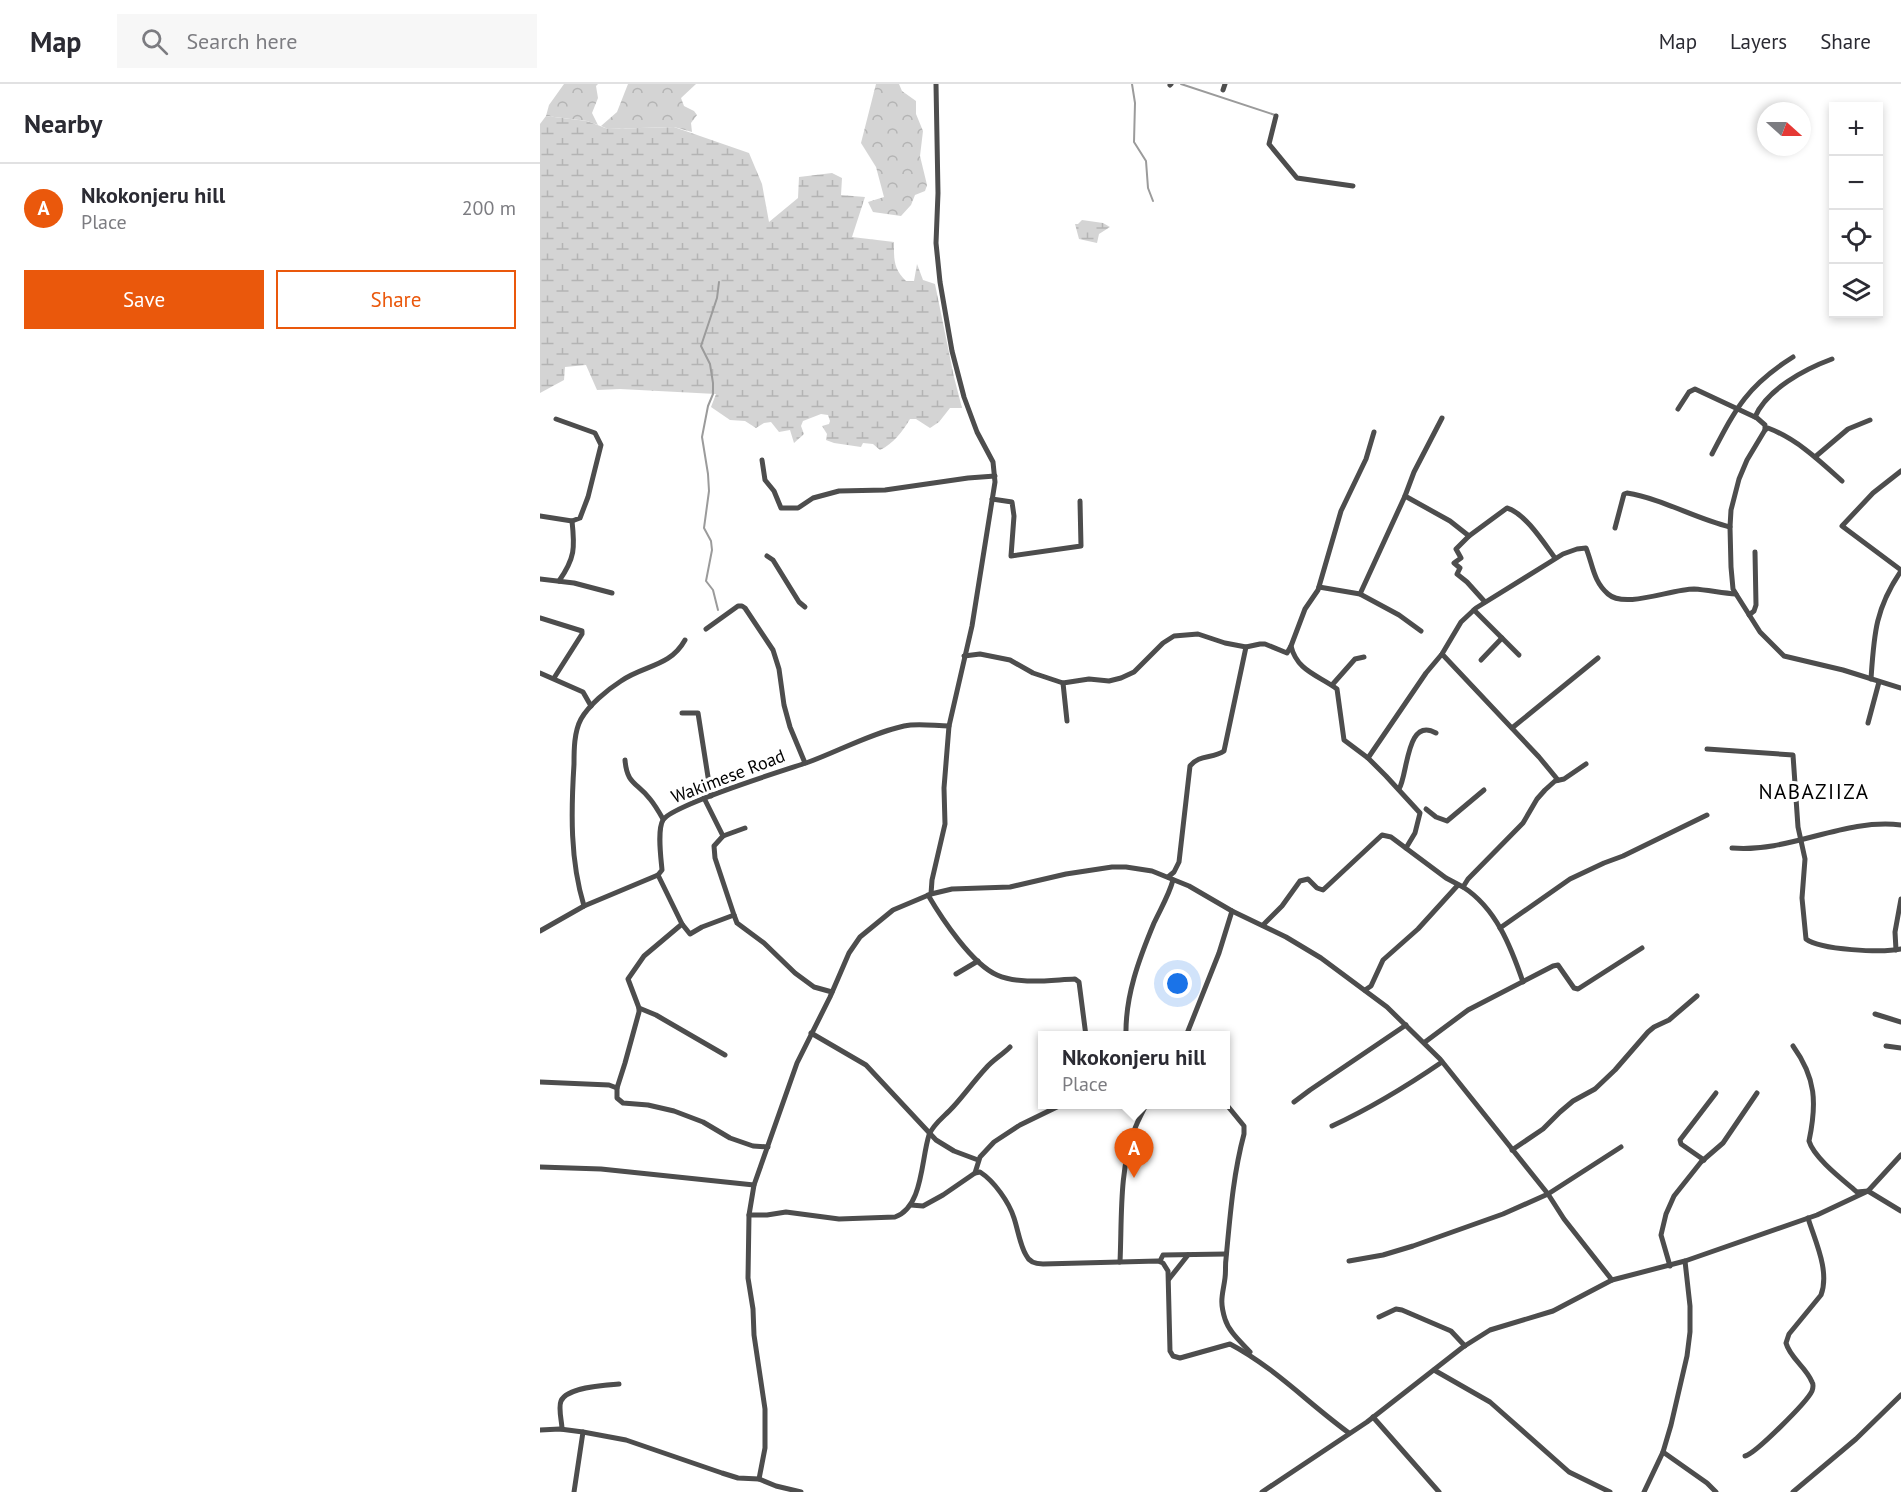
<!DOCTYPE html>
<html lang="en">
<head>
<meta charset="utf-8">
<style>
  :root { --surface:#fff; --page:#f7f7f7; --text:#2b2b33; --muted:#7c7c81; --line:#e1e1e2; --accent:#ea580c }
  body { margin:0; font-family:"PT Sans",sans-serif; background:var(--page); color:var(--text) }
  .controls { position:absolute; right:18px; top:18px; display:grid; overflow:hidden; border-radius:0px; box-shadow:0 3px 9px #0003 }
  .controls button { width:54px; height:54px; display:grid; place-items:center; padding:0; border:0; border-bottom:2px solid var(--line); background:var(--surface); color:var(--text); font:30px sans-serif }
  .compass { position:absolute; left:1217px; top:18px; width:54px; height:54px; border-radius:50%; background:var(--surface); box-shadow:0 3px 9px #0003; rotate:111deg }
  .you { position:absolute; left:638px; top:900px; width:21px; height:21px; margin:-15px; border:4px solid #fff; border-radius:50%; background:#1a73e8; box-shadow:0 0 0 9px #1a73e833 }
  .badge { display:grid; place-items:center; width:39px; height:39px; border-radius:50%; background:var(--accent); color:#fff; font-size:20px; font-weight:700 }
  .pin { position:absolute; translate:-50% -50px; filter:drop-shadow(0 2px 3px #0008) }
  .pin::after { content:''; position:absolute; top:32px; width:21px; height:18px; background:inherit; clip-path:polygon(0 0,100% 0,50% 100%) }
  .popup { position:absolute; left:498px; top:947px; width:192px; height:78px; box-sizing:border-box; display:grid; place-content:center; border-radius:0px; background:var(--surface); filter:drop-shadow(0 2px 4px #0005); font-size:20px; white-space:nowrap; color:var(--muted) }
  .popup b { font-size:22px; color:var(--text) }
  .popup::after { content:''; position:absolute; left:50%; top:100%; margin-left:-12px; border:12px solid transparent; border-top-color:var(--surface) }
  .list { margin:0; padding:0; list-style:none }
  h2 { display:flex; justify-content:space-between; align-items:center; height:78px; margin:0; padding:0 24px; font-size:26px }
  h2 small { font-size:20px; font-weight:400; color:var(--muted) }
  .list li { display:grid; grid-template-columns:39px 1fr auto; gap:18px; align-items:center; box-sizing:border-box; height:90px; padding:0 24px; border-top:2px solid var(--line) }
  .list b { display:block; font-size:22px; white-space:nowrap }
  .list p { margin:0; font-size:20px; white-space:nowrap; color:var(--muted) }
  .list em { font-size:20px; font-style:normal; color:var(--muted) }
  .actions { display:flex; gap:12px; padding:18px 24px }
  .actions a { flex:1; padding:14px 0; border:2px solid var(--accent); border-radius:0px; text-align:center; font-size:21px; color:var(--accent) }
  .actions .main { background:var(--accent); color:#fff }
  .icon { flex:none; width:33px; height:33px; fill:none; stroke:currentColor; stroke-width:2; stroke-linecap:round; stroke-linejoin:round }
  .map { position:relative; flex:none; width:1361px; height:1408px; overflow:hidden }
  header { display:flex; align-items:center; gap:36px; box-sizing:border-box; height:84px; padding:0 30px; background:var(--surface); border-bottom:2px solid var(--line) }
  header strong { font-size:28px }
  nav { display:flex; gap:33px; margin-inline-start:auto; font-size:21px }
  .search { width:420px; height:54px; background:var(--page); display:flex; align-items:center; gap:15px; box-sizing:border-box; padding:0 21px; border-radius:0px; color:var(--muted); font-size:22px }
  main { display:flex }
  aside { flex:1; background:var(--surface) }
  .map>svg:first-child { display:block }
  .forest { fill:url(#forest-crowns) }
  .wetland { fill:url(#wetland-marsh) }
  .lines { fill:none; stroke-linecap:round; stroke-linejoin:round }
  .stream { stroke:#9b9b9b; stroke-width:2 }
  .street { stroke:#4d4d4d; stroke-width:5 }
  .labels { text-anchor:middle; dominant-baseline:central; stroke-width:6; stroke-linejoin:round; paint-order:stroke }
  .street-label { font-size:18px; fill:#000; stroke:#fff }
  .quarter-label { font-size:21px; letter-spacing:1.5px; fill:#000; stroke:#fff }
</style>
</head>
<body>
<header>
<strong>Map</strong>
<div class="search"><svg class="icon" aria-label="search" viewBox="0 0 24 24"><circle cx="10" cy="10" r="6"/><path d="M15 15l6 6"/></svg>Search here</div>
<nav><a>Map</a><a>Layers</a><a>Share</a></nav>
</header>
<main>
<aside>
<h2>Nearby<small></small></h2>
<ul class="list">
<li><span class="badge">A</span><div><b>Nkokonjeru hill</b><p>Place</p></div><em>200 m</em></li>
</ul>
<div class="actions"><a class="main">Save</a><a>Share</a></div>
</aside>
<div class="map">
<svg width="1361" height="1408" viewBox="0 0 1361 1408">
  <defs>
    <pattern id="forest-crowns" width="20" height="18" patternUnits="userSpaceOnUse" patternTransform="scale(1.5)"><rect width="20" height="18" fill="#d4d4d4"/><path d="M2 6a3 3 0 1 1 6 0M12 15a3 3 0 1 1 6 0" fill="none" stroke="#b4b4b4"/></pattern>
    <pattern id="wetland-marsh" width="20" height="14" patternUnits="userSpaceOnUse" patternTransform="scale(1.5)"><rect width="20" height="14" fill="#d4d4d4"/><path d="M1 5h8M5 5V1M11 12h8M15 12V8" fill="none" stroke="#b4b4b4"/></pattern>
  </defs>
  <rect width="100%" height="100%" fill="#fff"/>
  <g class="forest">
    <polygon points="24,0 58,0 56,2 58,14 52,29 58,41 47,37 6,32 9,21"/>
    <polygon points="88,0 156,0 141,14 144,22 154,27 157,31 151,39 152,48 134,43 68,45 61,42 77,28"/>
    <polygon points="336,0 359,0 362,7 376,17 376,30 383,47 380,72 387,101 385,107 375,111 371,121 361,132 333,128 328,118 344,113 336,83 321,59"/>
  </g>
  <g class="wetland">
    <path d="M6,32l41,5 21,8 66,-2 75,26 13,31 7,38 29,-24 1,-21 33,-4 10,5 -1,17 24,2 -13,40 42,5c0,17 -1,26 12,39h8l3,-17 6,16 12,4 19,93 8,31h-12l-11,14 -9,6 -14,-9h-6c-7,12 -17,25 -30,31l-7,-6 -10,-1 -2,4 -27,-4 -8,-3 1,-6 -5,-8 7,-2 1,-3 -2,-6 -7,-1 -18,7 -2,5 3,8 -10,9 -4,-13 -11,2 -8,-10 -7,1 -8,5 -11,-7 -15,-1 -19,-13 5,-13 -96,-5 -23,1 -11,-25 -21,2 -1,13 -24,13v-269z"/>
    <polygon points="542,136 563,139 570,143 559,150 557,159 539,155 535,140 538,140"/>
  </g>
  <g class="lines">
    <g class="stream">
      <polyline points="592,0 595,19 594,58 606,77 608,104 613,117"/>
      <polyline points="641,0 735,31"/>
      <polyline points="178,526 173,506 166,497 172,466 171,457 164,444 169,407 168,390 162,353 168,322 173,310 173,299 170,280 161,262 177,214 179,198"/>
    </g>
    <g class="street">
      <polyline points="630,1 631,0"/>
      <polyline points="683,6 685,0"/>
      <polyline points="736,32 729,60 757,94 813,102"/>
      <polyline points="1138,325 1149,308 1155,305 1217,334 1225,341 1225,346"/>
      <path d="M1215,333c12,-28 50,-48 77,-58"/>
      <path d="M1172,370c24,-46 35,-68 81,-97"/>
      <polyline points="1275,373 1308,345 1330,336"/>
      <polyline points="222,376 225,396 234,407 241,424 258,424 273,414 299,407 345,406 428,394 455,392"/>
      <polyline points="1361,387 1333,409 1302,442 1361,486"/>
      <path d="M1302,397c-22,-20 -45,-42 -74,-53l-3,2 -18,30 -8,19 -8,31 -1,17 1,40 2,22 3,5 24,38 24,24 59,14 58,18"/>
      <polyline points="865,412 910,437 929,452"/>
      <polyline points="452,415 472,418 474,432 471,472 541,462 540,417"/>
      <polyline points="0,432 32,437 40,434 48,413 61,361 55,349 16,335"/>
      <path d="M1075,444l9,-34 3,-1c36,6 67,25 103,34"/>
      <polyline points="227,472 233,476 259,518 265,523"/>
      <polyline points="0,495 34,499 72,509"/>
      <path d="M19,497c16,-23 16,-33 13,-60"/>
      <polyline points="779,503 820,510 859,531 881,547"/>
      <polyline points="820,510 865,412 874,388 902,334"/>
      <path d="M945,518l-18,-20 -10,-8 3,-6 -6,-5 7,-5 -5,-9 13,-13 38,-28c18,5 37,35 48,50"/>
      <polyline points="934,526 979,571"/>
      <polyline points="1209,531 1214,527 1216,521 1215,468"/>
      <polyline points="0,534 42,547 42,550 14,594"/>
      <polyline points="166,545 198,522 202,522 205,524 233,566 239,585 244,621 250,643 265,679"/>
      <polyline points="751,562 765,525 778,506 801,427 826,375 834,348"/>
      <polyline points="902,570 999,673 1018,696"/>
      <path d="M424,572l16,-2 30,6 23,13 30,10 26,-4 20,2 12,-3 13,-6 29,-29 11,-7 24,-2 27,9 21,4 14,-3h5l22,9 4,-7c6,25 27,29 46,43l7,51 24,18 18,18 34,37 -5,20 -9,15"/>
      <polyline points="941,576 962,554"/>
      <polyline points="0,589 43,608 51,622"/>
      <path d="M1331,595c3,-44 4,-70 30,-108"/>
      <polyline points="523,599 527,637"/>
      <polyline points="792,601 815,575 824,573"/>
      <polyline points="142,629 158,629 171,712"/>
      <polyline points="1328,639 1339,598"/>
      <polyline points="972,644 1058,574"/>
      <path d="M1167,665l86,6 5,72 7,32 -3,39 4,41c14,11 76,14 95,10"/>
      <path d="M828,674l58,-85 16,-19 19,-32 15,-14 87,-54 14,-5 9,-1c7,17 7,33 22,46 17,15 63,-5 86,-5 14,1 28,4 42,5"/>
      <path d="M85,676c2,25 12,22 25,39 5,6 9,13 13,20"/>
      <path d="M859,705c9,-14 7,-73 37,-56"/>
      <polyline points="164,714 183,752"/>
      <polyline points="886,725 896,733 907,737 944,706"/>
      <path d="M1192,764c58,5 111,-30 169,-23"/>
      <polyline points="118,791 142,840 150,850 162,843 194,831 197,839 224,859 255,889 274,903 292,908"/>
      <path d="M628,793l6,-5 5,-10 11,-96c9,-12 23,-7 34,-15l22,-104"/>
      <polyline points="391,810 392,796 405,740 404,704 409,642 432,542 455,398 453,378 437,348 424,313 412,267 400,198 396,159 398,109 396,0"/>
      <path d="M388,811c14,24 44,69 69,80 23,10 53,5 78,4l4,3 7,54"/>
      <path d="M44,822c-14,-46 -13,-94 -10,-142 0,-14 0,-32 7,-45 8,-14 26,-29 40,-38 23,-16 49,-14 64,-41"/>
      <polyline points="194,831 175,774 174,762 183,752 205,744"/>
      <polyline points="723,841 742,822 760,797 768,795 777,804 783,806 842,751 851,753 906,794 923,803"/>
      <polyline points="960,844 1030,795 1064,779 1083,772 1167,731"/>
      <path d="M0,847l44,-25 74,-31 4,-5c-1,-12 -5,-40 1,-50 9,-15 119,-49 143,-57 33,-12 63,-29 98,-37 14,-3 31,0 45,0"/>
      <polyline points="1356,866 1355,848 1361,815"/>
      <polyline points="416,890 438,877"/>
      <path d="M983,898c-12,-35 -27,-74 -60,-95l5,-8 55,-56 14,-24 8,-9 10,-9 9,-2 22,-15"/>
      <polyline points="825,906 831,902 843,876 878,845 918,801"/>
      <polyline points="99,924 116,931 185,971"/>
      <polyline points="1335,930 1361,938"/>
      <polyline points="271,949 326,981 396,1056 414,1067 438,1076"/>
      <path d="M586,952c-1,-40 13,-77 28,-113 7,-15 15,-28 19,-43"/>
      <polyline points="646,952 679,869 692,827"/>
      <polyline points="885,958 928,926 1013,882 1018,881 1034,904 1038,905 1102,864"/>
      <path d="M1253,962c23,32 24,57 16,95 5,17 34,39 48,51l11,-1 33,20"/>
      <polyline points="1346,962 1361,964"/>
      <polyline points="0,998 69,1001 77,1004 85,979 99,928 99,924 88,895 104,872 142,840"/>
      <polyline points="77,1004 77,1014 83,1019 108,1021 134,1027 163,1038 190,1054 213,1062 228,1063"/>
      <polyline points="754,1018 770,1006 866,941"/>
      <polyline points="595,1020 597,1022 606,1020"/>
      <path d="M686,1020l18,22v8c-11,41 -14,83 -18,125 -1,6 0,12 -1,19 -2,16 -6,22 0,41 4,13 16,23 25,33"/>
      <path d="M792,1042c39,-18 75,-40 110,-64"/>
      <polyline points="972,1066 1003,1045 1020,1028 1033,1017 1055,1005 1075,986 1108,948 1114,943 1129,936 1157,912"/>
      <polyline points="1164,1076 1141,1060 1140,1056 1176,1009"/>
      <polyline points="0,1083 61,1085 214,1101"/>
      <polyline points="435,1089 440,1073 454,1058 480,1041 519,1022 532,1020"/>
      <path d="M371,1121l12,1 20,-11 32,-22 5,-1c14,9 29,30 34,46 4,12 6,27 12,37 3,7 10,9 17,9l115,-3 5,2 5,8 2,80 3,5 7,2 50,-14c44,23 79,60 119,89"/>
      <path d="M209,1131h18l19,-3 53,7 56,-2c28,-10 26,-57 34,-82 4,-11 16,-19 24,-28 11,-12 21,-26 33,-39 7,-8 16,-13 24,-21"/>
      <polyline points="620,1177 623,1171 686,1170"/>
      <polyline points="809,1177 843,1171 873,1162 963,1130 1008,1110 1081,1063"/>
      <path d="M580,1178c2,-43 -1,-91 14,-131 3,-9 8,-18 12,-26"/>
      <polyline points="1130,1182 1121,1151 1126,1130 1134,1112 1161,1078 1183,1059 1217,1009"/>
      <polyline points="629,1195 648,1171"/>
      <polyline points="839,1233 856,1225 862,1226 911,1247 925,1262"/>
      <polyline points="894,1286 950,1318 1029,1388 1070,1408"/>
      <polyline points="833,1333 899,1408"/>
      <path d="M22,1345c0,-7 -4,-21 -1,-28 6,-14 45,-16 58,-17"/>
      <polyline points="0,1346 20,1345 43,1348 86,1356 182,1389 198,1394 219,1395 236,1402 261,1408"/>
      <polyline points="1123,1368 1167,1399 1176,1408"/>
      <path d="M1205,1372c10,-2 62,-54 67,-65 1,-3 2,-6 0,-9 -6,-15 -22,-24 -26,-39l3,-9 32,-39c9,-24 -6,-54 -13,-77"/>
      <polyline points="219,1395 225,1364 225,1325 214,1251 213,1225 208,1194 209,1131 214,1101 257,979 290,913 309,869 320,853 353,826 391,810 412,805 470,803 526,790 572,783 586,783 612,787 649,802 692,827 746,853 781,874 847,923 900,975 1008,1110 1024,1135 1072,1196"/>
      <polyline points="34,1408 43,1348"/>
      <polyline points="722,1408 827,1338 923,1263 950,1246 1013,1227 1072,1196 1145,1177 1277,1131 1328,1107 1361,1071"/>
      <polyline points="1104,1408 1123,1368 1131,1341 1147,1272 1150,1248 1150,1222 1145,1177"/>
      <polyline points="1253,1408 1316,1355 1361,1311"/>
    </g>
  </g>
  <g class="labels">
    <g class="street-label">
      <text transform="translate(188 692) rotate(-21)">Wakimese Road</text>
    </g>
    <g class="quarter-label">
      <text x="1274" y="707">NABAZIIZA</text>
    </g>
  </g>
</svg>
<div class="controls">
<button>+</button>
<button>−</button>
<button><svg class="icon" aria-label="locate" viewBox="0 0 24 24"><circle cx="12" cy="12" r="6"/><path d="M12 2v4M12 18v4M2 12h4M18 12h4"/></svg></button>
<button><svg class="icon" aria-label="layers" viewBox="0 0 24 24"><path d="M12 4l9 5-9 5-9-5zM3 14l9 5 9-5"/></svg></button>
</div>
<svg class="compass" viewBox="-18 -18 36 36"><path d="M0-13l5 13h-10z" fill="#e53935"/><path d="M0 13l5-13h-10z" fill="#7c7c81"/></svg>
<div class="you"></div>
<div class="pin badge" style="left:594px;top:1094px">A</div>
<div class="popup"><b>Nkokonjeru hill</b>Place</div>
</div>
</main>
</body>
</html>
